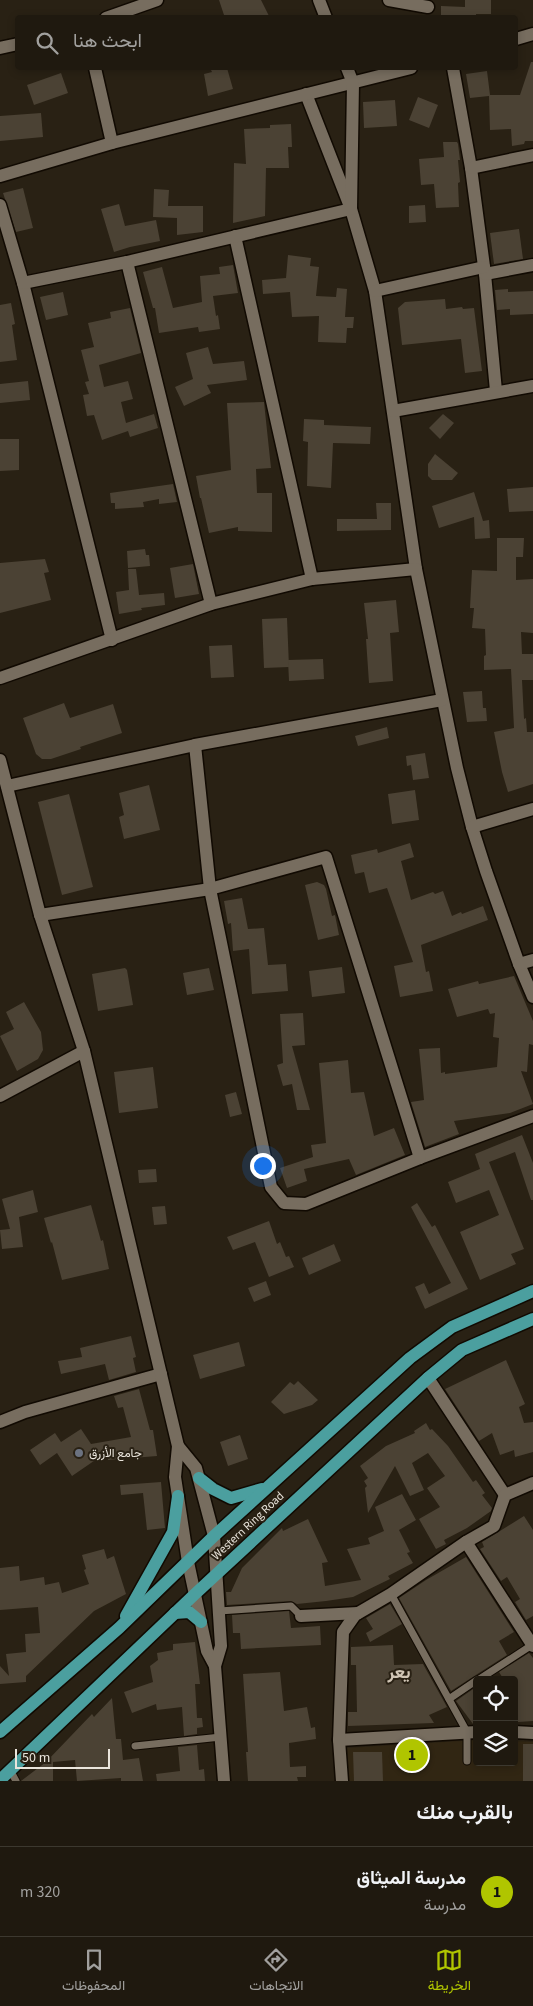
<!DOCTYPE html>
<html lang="ar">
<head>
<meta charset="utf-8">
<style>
  :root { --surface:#1f190f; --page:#2c261d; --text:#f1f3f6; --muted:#a1a09e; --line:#3c382f; --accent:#b0c500 }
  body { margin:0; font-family:"Source Sans 3",Vazirmatn,sans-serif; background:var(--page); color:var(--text); direction:rtl }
  .controls { position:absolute; right:15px; bottom:15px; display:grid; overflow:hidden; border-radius:5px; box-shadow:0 2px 8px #0003 }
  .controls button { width:45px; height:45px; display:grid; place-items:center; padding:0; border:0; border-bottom:1px solid var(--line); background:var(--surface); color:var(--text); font:25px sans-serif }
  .scale { position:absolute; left:15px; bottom:12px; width:95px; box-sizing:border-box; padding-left:5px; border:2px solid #eae5dc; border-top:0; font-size:14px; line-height:18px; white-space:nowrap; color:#eae5dc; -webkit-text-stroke:4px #292114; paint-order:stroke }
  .you { position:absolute; left:262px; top:1165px; width:18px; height:18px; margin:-12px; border:4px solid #fff; border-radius:50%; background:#1a73e8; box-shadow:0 0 0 8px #1a73e833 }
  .badge { display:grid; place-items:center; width:32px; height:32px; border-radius:50%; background:var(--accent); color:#111; font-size:16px; font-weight:700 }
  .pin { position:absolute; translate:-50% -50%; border:2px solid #fff; box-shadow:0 1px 5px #0006 }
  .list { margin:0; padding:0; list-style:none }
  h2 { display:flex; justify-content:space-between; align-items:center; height:65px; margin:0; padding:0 20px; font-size:21px }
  h2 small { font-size:16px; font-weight:400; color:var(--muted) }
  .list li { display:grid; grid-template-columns:32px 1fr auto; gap:15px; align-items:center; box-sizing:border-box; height:90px; padding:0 20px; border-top:1px solid var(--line) }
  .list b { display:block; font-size:19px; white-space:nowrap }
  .list p { margin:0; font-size:16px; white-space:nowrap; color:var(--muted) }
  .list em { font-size:16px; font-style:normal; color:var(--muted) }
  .icon { flex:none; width:28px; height:28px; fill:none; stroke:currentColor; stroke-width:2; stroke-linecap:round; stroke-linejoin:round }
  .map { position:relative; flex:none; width:533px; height:1781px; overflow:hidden; direction:ltr }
  .search { position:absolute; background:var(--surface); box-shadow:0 2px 8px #0003; left:15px; right:15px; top:15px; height:55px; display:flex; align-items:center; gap:12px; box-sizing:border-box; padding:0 18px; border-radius:5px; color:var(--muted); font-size:19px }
  .sheet { height:155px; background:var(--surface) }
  nav { display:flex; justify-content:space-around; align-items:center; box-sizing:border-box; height:70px; border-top:1px solid var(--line); background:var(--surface); font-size:14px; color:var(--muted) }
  nav a { display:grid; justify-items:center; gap:2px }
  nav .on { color:var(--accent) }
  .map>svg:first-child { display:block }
  .built { fill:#312613 }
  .building { fill:#4b4234 }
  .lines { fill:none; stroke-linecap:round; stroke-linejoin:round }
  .service-casing { stroke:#110a02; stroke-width:9 }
  .minor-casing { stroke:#110a02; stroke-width:15 }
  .tertiary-casing { stroke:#110a02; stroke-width:15 }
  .primary-casing { stroke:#110a02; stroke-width:15 }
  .service { stroke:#776d5f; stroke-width:7 }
  .minor { stroke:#776d5f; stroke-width:12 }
  .tertiary { stroke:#776d5f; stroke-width:12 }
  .primary { stroke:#4b9f9f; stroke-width:12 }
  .worship-dot { fill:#6b7280; stroke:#292114; stroke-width:2 }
  .labels { text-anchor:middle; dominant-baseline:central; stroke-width:4; stroke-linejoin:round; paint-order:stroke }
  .poi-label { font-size:12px; fill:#eae5dc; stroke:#292114; text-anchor:start }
  .street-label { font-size:12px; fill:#eae5dc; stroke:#292114 }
  .district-label { font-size:18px; font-weight:bold; fill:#d0c5b5; stroke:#292114 }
</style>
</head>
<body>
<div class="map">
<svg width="533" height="1781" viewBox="0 0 533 1781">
  <rect width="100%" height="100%" fill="#292114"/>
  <polygon class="built" points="477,1740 477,1762 514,1762 514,1741 533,1742 533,1781 349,1781 347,1748"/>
  <g class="building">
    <polygon points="219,0 261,0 270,18 225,18"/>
    <polygon points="465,0 491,0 491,14 476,14 476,18 441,18 441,6 465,7"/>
    <polygon points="531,62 533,62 533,141 525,141 524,144 512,146 511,129 490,130 489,96 470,98 466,74 487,71 490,95 520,95"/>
    <polygon points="210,68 227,68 233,89 208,96 204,74 212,72"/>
    <polygon points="61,73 68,93 34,105 27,85"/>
    <polygon points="418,97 438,105 429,128 409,120"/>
    <polygon points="395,100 397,126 364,128 363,102"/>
    <polygon points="41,113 43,137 0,141 0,116"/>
    <polygon points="291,124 292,147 288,147 289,168 266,168 265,216 233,223 234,163 246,164 244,129 270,128 270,125"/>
    <polygon points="443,142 457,142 458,144 460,160 458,160 460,182 458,183 459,207 436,208 434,184 421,185 419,159 444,157"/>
    <polygon points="23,188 33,228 16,232 3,193"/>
    <polygon points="154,189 169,190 168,206 203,206 203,232 177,235 177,218 153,217"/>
    <polygon points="119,204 125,226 156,220 160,241 130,247 114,252 101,209"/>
    <polygon points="425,205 426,222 409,223 409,206"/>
    <polygon points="519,229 523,259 494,264 490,233"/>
    <polygon points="288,255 311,258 310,266 319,267 316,296 336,297 337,288 347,289 345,317 354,317 353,328 347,328 346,343 318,342 319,316 292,317 290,292 263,294 262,280 286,278"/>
    <polygon points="233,265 238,293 213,296 216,316 218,315 220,329 199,332 198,327 159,333 155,308 153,308 143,272 162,267 173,308 202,302 200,276 220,274 219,267"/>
    <polygon points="508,289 508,292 533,291 533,314 510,315 510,309 497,310 495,290"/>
    <polygon points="63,292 68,315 46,320 40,297"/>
    <polygon points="445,299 446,309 462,307 463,309 474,308 482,371 465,373 461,339 402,345 398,308 405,302"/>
    <polygon points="11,303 15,324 12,325 17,360 0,362 0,305"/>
    <polygon points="130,308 141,353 99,365 104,387 128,381 133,399 121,402 126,423 154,414 158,428 130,437 128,431 102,440 94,415 87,416 83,395 89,394 85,382 89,381 81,350 94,347 88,323 111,318 110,312"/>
    <polygon points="208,347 213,364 244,361 247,380 207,385 211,393 184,406 175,387 193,379 186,353"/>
    <polygon points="28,381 30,400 0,403 0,384"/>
    <polygon points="264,402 271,468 256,469 257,493 272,493 272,532 238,531 238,527 209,533 201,498 200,498 196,476 231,470 227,403"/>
    <polygon points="443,414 454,423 440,439 429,428"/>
    <polygon points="304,419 324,420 324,425 371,427 370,444 333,443 331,488 307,486 308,442 303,441"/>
    <polygon points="0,439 19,439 19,470 0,471"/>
    <polygon points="435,454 458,473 452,480 432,480 428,476 428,464"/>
    <polygon points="173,484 177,502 159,504 159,499 143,502 144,507 115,509 115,503 111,503 110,493"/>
    <polygon points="533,487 533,511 509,512 507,489"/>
    <polygon points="474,492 483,521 489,520 490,538 475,539 474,517 439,528 432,506"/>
    <polygon points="376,503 391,503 391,530 337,531 337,519 377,519"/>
    <polygon points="497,538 524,538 523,557 516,557 516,580 533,579 533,633 521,632 522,654 533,654 533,680 522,680 524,719 526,718 527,732 533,732 533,784 508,792 502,772 494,732 514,728 511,669 484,670 484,656 486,655 485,629 472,628 474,608 470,608 472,570 497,571"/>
    <polygon points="145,549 146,555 149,555 150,566 128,568 127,551"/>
    <polygon points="45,559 49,572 44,573 51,600 0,613 0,563"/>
    <polygon points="193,564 199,594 175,598 170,568"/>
    <polygon points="128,569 136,569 139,595 164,593 165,605 141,608 142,610 119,614 116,592 129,590"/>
    <polygon points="396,600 399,632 390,633 393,681 369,683 366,639 368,639 364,603"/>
    <polygon points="287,618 289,667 264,668 262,619"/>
    <polygon points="232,645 234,677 211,678 209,646"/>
    <polygon points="323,659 324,679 289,681 288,660"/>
    <polygon points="482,691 483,708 486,708 487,721 467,722 463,692"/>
    <polygon points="64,703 70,718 113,704 122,733 80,747 81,749 51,759 42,759 36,754 23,718"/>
    <polygon points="387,727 389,738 358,746 355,736"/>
    <polygon points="425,753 429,778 413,780 411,765 407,766 406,756"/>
    <polygon points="149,785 160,830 124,839 119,817 124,815 119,793"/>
    <polygon points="415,790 419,820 392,824 388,794"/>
    <polygon points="69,794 93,887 62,895 38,802"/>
    <polygon points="410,843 414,857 401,861 411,900 433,892 435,894 443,891 452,916 461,912 462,914 483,906 488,920 421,945 426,972 429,971 433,991 400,997 394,966 413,962 387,888 369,893 364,872 355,874 351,855 377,849 378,853"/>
    <polygon points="317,882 324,885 326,889 332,916 335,915 339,935 318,940 305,885"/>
    <polygon points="242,898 248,929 264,928 268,965 286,964 288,991 252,994 249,949 233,951 231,923 228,924 224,901"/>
    <polygon points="342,967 345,993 312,997 309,971"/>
    <polygon points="125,968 127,970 133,1005 98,1011 92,974"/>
    <polygon points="209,968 214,990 187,995 183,973"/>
    <polygon points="514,976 533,1021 533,1045 529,1044 527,1072 521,1071 533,1104 510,1113 454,1121 459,1134 425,1147 411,1102 424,1100 419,1049 440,1048 441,1073 445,1072 445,1074 497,1067 499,1038 493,1037 495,1013 490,1014 488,1009 457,1017 448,989 478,981 479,984"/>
    <polygon points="24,1002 41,1032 43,1050 38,1059 17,1071 0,1036 14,1029 6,1012"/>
    <polygon points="303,1013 305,1045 292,1046 310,1110 297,1110 292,1084 283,1086 277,1065 283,1063 280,1014"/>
    <polygon points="348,1060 351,1093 364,1092 374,1136 394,1128 405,1155 356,1175 349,1159 304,1169 307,1181 287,1188 280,1168 313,1157 311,1145 326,1143 319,1063"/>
    <polygon points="153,1067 158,1108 119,1113 114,1072"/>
    <polygon points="236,1092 242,1114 230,1117 225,1095"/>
    <polygon points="522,1135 533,1163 533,1200 531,1200 515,1152 489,1162 524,1249 511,1254 516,1264 480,1280 460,1232 499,1215 489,1190 456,1203 448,1182 480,1169 475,1154"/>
    <polygon points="156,1169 157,1182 139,1183 138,1170"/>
    <polygon points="33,1190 38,1212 19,1217 23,1247 2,1249 0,1230 10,1229 2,1199"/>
    <polygon points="417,1203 432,1227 435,1225 468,1289 425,1309 415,1287 424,1283 429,1294 451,1283 411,1207"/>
    <polygon points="91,1205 101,1241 103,1240 109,1269 62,1280 52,1242 51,1243 44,1218"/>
    <polygon points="165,1206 167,1224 154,1225 152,1207"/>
    <polygon points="269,1221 277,1244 280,1242 286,1257 289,1256 294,1267 269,1277 255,1242 233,1250 227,1237"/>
    <polygon points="334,1244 341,1261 309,1275 302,1258"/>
    <polygon points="266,1281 271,1295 254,1302 248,1288"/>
    <polygon points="131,1336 136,1357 133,1358 136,1372 109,1380 105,1364 61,1374 58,1361 82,1357 80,1348"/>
    <polygon points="239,1342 245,1366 200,1379 193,1355"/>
    <polygon points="506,1360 525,1404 519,1407 524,1423 533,1422 533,1452 515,1457 514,1450 500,1455 492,1433 479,1441 445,1389"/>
    <polygon points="298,1381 318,1400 312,1405 284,1414 271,1402 290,1382 294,1385"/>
    <polygon points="139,1389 150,1430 153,1430 157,1456 108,1460 107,1452 72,1476 57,1453 40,1465 30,1450 55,1433 61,1442 81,1429 91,1444 131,1437 123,1407 118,1408 114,1396"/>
    <polygon points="426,1423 430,1430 432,1429 448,1446 473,1482 476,1480 485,1493 482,1495 492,1508 491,1511 467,1528 444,1540 446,1544 436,1549 419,1519 440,1507 427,1488 445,1476 428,1453 412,1463 424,1490 410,1496 395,1466 368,1513 365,1488 367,1486 364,1481 368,1478 360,1466 386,1446 415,1433 414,1431"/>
    <polygon points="240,1435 248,1459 228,1466 220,1442"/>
    <polygon points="161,1482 165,1528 147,1530 143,1493 121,1495 120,1485"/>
    <polygon points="402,1494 416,1520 399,1530 410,1552 407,1553 413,1563 388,1576 390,1579 353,1597 326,1601 297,1604 291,1601 227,1605 226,1592 231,1592 242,1568 282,1528 283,1531 308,1519 328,1562 322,1563 325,1586 361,1580 347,1549 370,1544 368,1538 384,1531 375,1507"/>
    <polygon points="524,1516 533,1530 533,1616 526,1620 515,1602 520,1599 507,1577 501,1581 480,1549 484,1547 482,1542"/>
    <polygon points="104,1549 107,1559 114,1556 126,1594 94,1611 26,1676 26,1682 0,1684 0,1666 9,1676 6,1654 26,1652 25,1634 40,1633 38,1607 0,1610 0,1568 19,1566 20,1581 44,1577 45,1585 59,1582 62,1593 89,1584 84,1570 86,1569 82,1555"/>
    <polygon points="466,1557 514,1632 499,1641 507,1655 451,1691 399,1598 426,1580"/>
    <polygon points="390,1604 402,1624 370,1642 366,1633 373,1629 366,1618"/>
    <polygon points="289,1611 291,1628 320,1626 321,1645 241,1649 240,1633 233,1633 232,1615"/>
    <polygon points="195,1642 200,1684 195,1684 197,1718 202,1718 203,1727 197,1728 197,1734 184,1736 182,1707 157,1710 156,1704 132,1713 124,1692 153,1682 150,1666 158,1660 157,1653 173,1650 173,1644"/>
    <polygon points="393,1645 394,1665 423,1664 447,1707 429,1715 434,1723 348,1726 348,1712 357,1712 356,1665 351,1665 351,1647"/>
    <polygon points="529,1653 533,1658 533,1721 518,1722 518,1712 514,1714 514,1680 504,1680 499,1672"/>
    <polygon points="280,1672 284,1711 307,1707 311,1728 315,1727 316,1739 289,1743 290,1767 306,1766 306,1777 297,1777 298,1781 248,1781 246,1752 248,1752 243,1674"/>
    <polygon points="473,1689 477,1696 477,1724 473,1724 456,1701"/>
    <polygon points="112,1698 116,1739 121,1739 123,1760 139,1758 143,1781 121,1781 121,1778 77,1781 75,1760 53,1762 53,1781 21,1781 46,1762 92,1714 94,1717"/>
    <rect x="523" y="1744" width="10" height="37"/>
    <polygon points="197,1745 199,1770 204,1769 205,1781 157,1781 156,1774 180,1771 178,1747"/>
    <polygon points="353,1752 382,1752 383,1781 354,1781"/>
  </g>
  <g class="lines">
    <defs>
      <g id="service">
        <polyline points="391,1594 467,1732 467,1761"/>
        <polyline points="219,1611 291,1606 301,1616"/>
        <polyline points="478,1680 532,1645"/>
        <polyline points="449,1699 477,1680"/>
        <polyline points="135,1746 221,1737"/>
        <polyline points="10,1770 16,1781"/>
      </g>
      <g id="minor">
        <polyline points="319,0 326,18"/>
        <polyline points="389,0 428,7"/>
        <polyline points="106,18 157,0"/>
        <polyline points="516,39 533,34"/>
        <polyline points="0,48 18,44"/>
        <polyline points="95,68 112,143"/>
        <polyline points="453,68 471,168 485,274 496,391"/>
        <polyline points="306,94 351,209 375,291 416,569 457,768 472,827 486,871 519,964 533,997"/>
        <polyline points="471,168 533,155"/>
        <polyline points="0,176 112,143 411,68"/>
        <polyline points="0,205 23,283 112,640"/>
        <polyline points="235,236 312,579"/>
        <polyline points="127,262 211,604"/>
        <polyline points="485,274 533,265"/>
        <polyline points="23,283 127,262 351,209 353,83 347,68"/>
        <polyline points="375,291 484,267"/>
        <polyline points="393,411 533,386"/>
        <polyline points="0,678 211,604 312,579 416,569"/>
        <polyline points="195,745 210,889 271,1187 284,1203 306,1204 420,1158 533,1116"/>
        <polyline points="7,786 195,745 442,700"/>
        <polyline points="472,827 533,809"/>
        <polyline points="40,915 210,889 326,857 420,1158"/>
        <polyline points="519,964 533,960"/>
        <polyline points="0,1096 84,1051"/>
        <polyline points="428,1378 505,1495"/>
        <polyline points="0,1422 25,1412 161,1374"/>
        <polyline points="466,1542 533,1646"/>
        <polyline points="301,1616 358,1613"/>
        <polyline points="514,1732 533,1733"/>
        <polyline points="339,1740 477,1732"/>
        <polyline points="342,1781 339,1740 343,1632 355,1615 391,1594 466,1542 494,1526 505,1495 533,1483"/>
      </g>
      <g id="tertiary">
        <polyline points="0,760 40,915 84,1051 178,1446 175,1477 188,1562 207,1651 215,1666"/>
        <polyline points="178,1446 196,1468 214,1536 221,1646 215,1666 224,1781"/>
      </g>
      <g id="primary">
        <polyline points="199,1478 213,1489 231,1498 262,1489"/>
        <polyline points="175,1613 189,1612 201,1622"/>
        <polyline points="126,1616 173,1532 178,1496"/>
        <polyline points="0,1732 119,1628 214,1536 410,1358 452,1327 533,1291"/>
        <polyline points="0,1780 195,1594 428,1378 462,1350 533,1319"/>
      </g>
    </defs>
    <use href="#service" class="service-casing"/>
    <use href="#minor" class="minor-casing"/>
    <use href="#tertiary" class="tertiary-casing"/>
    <use href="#primary" class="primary-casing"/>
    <use href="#service" class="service"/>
    <use href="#minor" class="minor"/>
    <use href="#tertiary" class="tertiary"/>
    <use href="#primary" class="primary"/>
  </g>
  <circle class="worship-dot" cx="79" cy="1453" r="5"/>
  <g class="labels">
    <g class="poi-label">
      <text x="89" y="1453">جامع الأزرق</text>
    </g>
    <g class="street-label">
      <text transform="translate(248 1526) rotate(-43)">Western Ring Road</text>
    </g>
    <g class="district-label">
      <text x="399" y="1672">يعر</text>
    </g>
  </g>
</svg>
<div class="controls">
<button><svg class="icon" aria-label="locate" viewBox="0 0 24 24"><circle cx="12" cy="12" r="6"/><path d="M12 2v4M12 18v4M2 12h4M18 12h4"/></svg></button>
<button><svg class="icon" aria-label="layers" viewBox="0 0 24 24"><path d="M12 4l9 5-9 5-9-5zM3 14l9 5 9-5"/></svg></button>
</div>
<div class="scale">50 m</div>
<div class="you"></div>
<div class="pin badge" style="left:412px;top:1755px">1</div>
<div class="search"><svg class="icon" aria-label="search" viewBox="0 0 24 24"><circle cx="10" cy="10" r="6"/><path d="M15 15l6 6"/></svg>ابحث هنا</div>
</div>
<section class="sheet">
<h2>بالقرب منك<small></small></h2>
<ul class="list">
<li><span class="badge">1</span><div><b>مدرسة الميثاق</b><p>مدرسة</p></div><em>320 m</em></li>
</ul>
</section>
<nav>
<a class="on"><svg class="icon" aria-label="map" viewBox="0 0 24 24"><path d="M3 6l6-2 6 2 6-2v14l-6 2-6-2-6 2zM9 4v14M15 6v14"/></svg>الخريطة</a>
<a><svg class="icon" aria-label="directions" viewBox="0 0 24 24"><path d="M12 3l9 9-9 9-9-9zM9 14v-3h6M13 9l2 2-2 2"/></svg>الاتجاهات</a>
<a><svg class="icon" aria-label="saved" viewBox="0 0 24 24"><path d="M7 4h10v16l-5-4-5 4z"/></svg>المحفوظات</a>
</nav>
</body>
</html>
